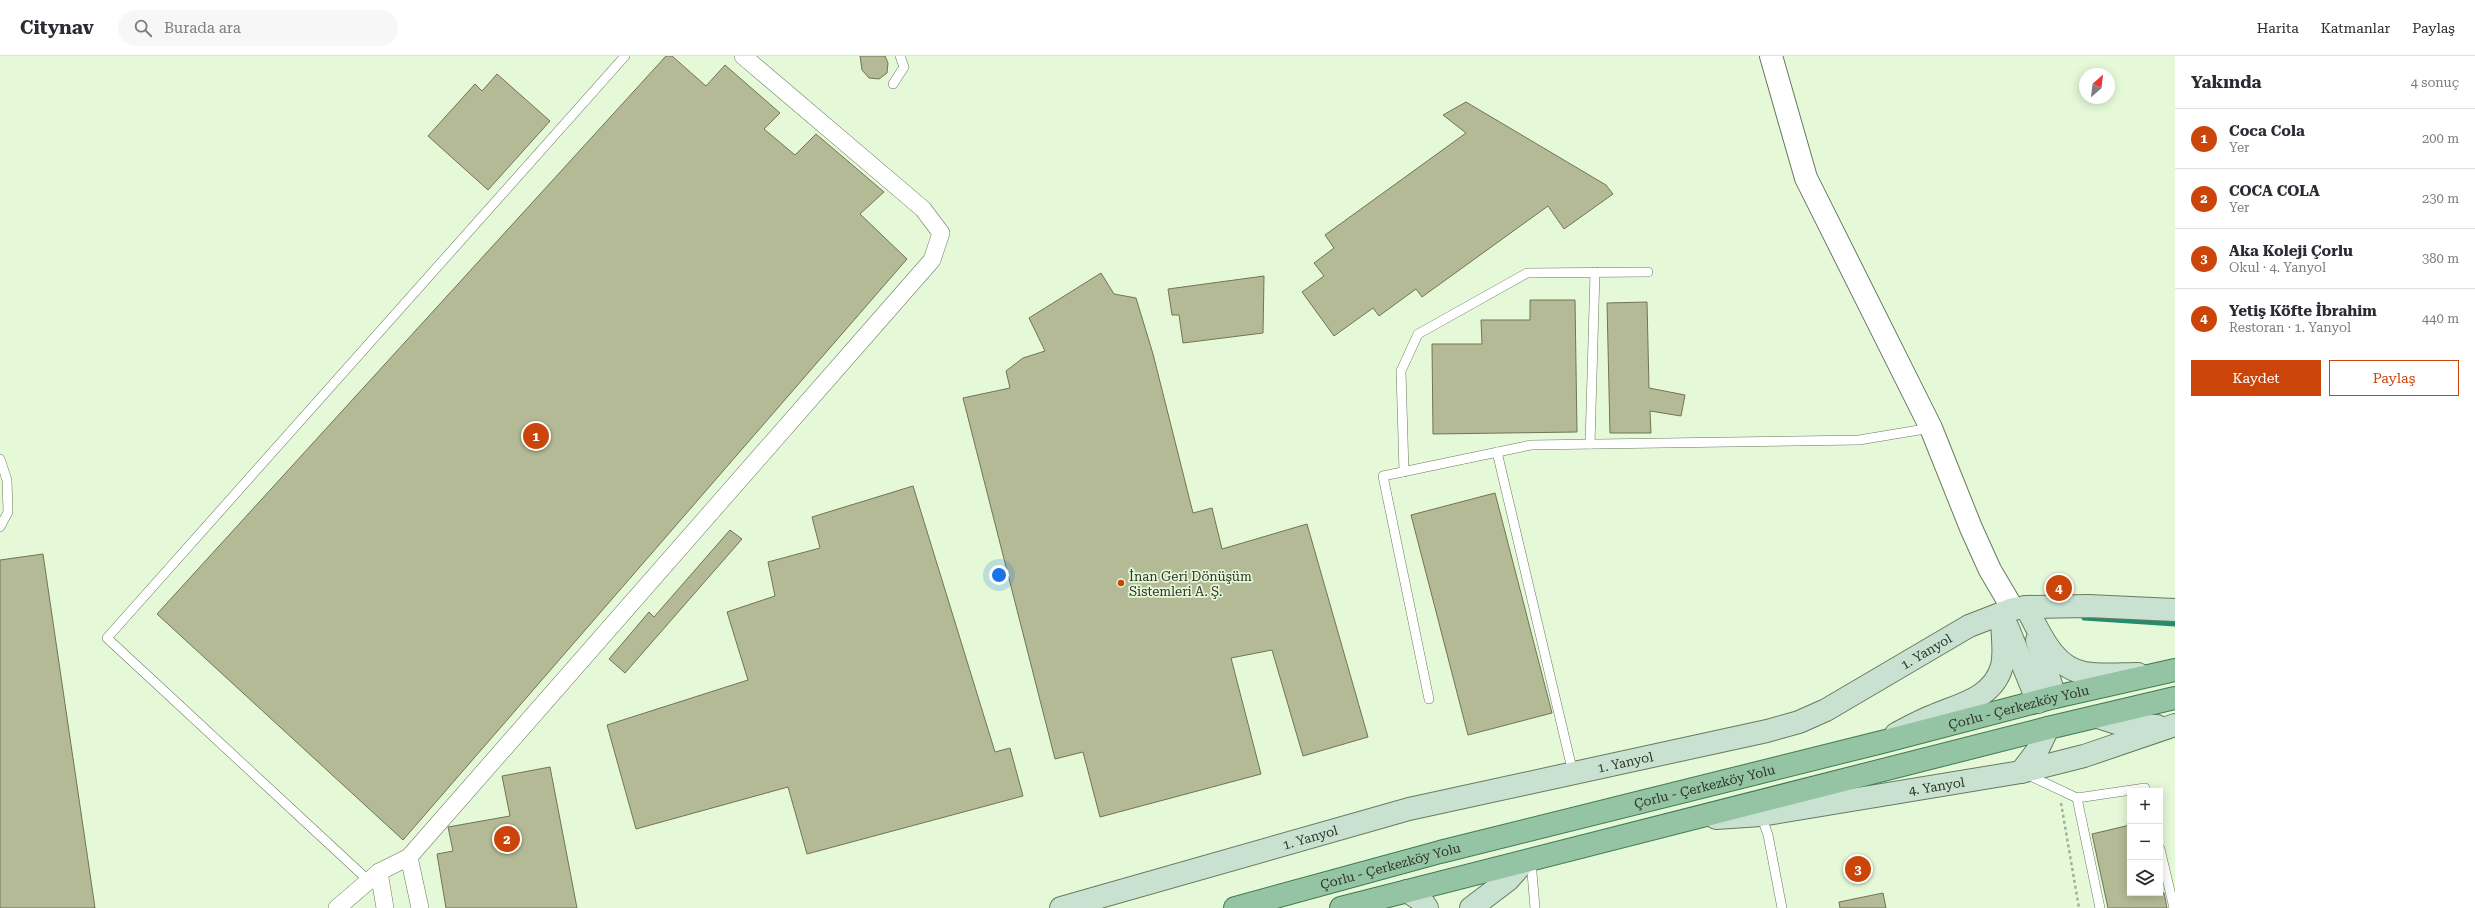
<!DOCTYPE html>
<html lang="tr">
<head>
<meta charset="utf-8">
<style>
  :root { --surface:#fff; --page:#f7f7f7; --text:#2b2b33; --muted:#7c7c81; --line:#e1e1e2; --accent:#cb450a }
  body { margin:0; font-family:"Roboto Serif",serif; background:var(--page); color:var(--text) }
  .controls { position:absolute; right:12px; bottom:12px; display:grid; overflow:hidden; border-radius:0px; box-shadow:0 2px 10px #0003 }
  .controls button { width:36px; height:36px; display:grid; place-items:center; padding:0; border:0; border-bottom:1px solid var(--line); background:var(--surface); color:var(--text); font:20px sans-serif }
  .compass { position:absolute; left:2079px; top:12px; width:36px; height:36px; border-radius:50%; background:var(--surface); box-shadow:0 2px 10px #0003; rotate:28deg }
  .you { position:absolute; left:999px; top:519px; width:14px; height:14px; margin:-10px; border:3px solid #fff; border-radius:50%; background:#1a73e8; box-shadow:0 0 0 6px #1a73e833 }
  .badge { display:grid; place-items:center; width:26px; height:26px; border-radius:50%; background:var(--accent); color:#fff; font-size:13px; font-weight:700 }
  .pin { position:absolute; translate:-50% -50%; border:2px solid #fff; box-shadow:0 1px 4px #0006 }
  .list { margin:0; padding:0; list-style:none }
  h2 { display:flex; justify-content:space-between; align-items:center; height:52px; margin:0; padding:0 16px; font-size:17px }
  h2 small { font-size:13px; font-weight:400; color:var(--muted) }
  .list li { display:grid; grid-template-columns:26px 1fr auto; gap:12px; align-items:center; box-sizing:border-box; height:60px; padding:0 16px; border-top:1px solid var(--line) }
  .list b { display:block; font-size:15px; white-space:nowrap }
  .list p { margin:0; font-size:13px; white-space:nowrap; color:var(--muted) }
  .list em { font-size:13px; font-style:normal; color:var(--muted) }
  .actions { display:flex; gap:8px; padding:12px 16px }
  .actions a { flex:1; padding:9px 0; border:1px solid var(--accent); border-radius:0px; text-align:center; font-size:14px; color:var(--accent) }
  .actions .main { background:var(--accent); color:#fff }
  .icon { flex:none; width:22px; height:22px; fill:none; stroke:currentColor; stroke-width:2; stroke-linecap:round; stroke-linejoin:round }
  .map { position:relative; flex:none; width:2175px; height:852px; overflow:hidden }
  header { display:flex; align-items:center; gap:24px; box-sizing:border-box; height:56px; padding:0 20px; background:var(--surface); border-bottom:1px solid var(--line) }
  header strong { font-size:19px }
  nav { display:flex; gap:22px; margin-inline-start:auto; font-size:14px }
  .search { width:280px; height:36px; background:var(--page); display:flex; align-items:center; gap:10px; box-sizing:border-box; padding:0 14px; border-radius:22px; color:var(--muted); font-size:15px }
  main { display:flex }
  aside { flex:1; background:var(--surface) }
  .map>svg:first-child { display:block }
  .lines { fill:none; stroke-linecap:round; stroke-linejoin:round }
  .stream { stroke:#258b6f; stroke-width:5 }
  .building { fill:#b4ba96; stroke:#707553 }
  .service-casing { stroke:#687a5d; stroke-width:10 }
  .minor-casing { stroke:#687a5d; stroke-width:18 }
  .tertiary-casing { stroke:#687a5d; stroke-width:24 }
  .secondary-casing { stroke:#687a5d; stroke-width:24 }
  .primary-casing { stroke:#417850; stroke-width:24 }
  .path { stroke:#a1b097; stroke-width:2.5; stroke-dasharray:3 3; stroke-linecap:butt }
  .service { stroke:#fff; stroke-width:9 }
  .minor { stroke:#fff; stroke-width:17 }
  .tertiary { stroke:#fff; stroke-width:22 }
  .secondary { stroke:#c9e1d1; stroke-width:22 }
  .primary { stroke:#94c4a3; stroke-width:22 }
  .poi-dot { fill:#cb450a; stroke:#e5f9d8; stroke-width:1.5 }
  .labels { text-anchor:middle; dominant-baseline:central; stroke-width:3.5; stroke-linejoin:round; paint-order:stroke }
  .poi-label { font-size:13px; fill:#2d3428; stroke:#e5f9d8; text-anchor:start }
  .street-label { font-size:13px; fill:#2d3428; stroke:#e5f9d8 }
</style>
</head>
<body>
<header>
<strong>Citynav</strong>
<div class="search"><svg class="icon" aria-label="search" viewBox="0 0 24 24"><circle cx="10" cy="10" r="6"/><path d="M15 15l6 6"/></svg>Burada ara</div>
<nav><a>Harita</a><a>Katmanlar</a><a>Paylaş</a></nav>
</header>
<main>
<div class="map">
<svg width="2175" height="852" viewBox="0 0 2175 852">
  <rect width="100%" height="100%" fill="#e5f9d8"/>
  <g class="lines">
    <polyline class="stream" points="2084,562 2175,568"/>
  </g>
  <g class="building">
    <polygon points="666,0 672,0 706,30 725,9 780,57 764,73 795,99 816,78 884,136 860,158 907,203 403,784 157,558"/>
    <polygon points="860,0 885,0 888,7 887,17 879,23 869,22 862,14"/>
    <polygon points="497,18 550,65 488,134 428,80 475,28 482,35"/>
    <polygon points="1466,46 1606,129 1613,138 1564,173 1548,150 1422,241 1416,233 1379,260 1373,252 1334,280 1302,236 1324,220 1314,207 1334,192 1325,179 1466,77 1443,59"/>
    <polygon points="1101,217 1114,238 1136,242 1153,298 1193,457 1212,452 1222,493 1307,468 1368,681 1303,700 1272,594 1231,602 1261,718 1100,761 1083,696 1055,703 963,342 1010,332 1006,315 1023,302 1045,295 1029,262"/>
    <polygon points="1264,220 1263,277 1183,287 1179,259 1172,259 1168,233"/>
    <polygon points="1530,244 1575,244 1577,376 1433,378 1432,288 1482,288 1481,264 1530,264"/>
    <polygon points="1647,246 1649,332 1685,339 1681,360 1650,355 1651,377 1610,377 1607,247"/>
    <polygon points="913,430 995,696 1010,692 1023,740 807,798 788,731 636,773 607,669 748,624 727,556 775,540 768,506 820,492 812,461"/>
    <polygon points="1495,437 1552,657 1468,679 1411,459"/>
    <polygon points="730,474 742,483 625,617 609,603 649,556 654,561"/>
    <polygon points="43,498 95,852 0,852 0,504"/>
    <polygon points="550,711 577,852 446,852 437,798 453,795 448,771 510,760 502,720"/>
    <polygon points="2130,769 2130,837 2164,837 2167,852 2108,852 2092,778"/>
    <polygon points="1883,837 1886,852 1840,852 1839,846"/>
  </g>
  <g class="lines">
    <defs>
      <g id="service">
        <polyline points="893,28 904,11 900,0"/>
        <polyline points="1590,388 1595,216"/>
        <polyline points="1497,396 1573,717"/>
        <polyline points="0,403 7,424 8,456 0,471"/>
        <polyline points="1404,416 1401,315 1418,278 1527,217 1648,216"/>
        <polyline points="1429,643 1383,420 1531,389 1859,384 1931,372"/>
        <polyline points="2026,718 2077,742 2145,732 2146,735"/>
        <polyline points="2077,742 2100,852"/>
        <polyline points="1761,759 1768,779 1782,852"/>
        <polyline points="2160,793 2174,852"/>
        <polyline points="1531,805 1535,852"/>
        <polyline points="369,825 107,582 625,0"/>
      </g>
      <g id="minor">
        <polyline points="409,801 420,852"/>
        <polyline points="379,816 385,852"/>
        <polyline points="337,852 379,816 409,801 932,204 941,177 923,153 743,0"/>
      </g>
      <polyline id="tertiary" points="1771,0 1806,122 1931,372 1971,472 1990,514 2013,553"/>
      <g id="secondary">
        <path d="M2026,551c14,26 27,61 59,66 17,3 36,1 53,1"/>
        <polyline points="2007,570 2038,646"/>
        <polyline points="2037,584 2055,641"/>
        <polyline points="2098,661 2123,669 2157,670"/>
        <path d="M1896,678c13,-7 25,-14 39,-19 26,-11 58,-17 67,-49 4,-17 -1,-36 0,-53"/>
        <polyline points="2021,716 2037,695 2048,672"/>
        <path id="s1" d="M1716,762l45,-3 260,-43 63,-16 91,-31"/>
        <polyline points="1407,835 1422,845 1427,852"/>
        <path id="s2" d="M1061,852l348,-99 358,-78 32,-9 27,-12 143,-84 44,-17 13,-2 62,-1 87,4"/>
        <polyline points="1471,852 1508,824 1524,806"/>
      </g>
      <g id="primary">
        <path id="s3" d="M1235,852l205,-56 442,-110 173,-45 120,-27"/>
        <polyline points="1341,852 2048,672 2175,642"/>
      </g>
    </defs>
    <use href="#service" class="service-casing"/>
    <use href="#minor" class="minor-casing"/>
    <use href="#tertiary" class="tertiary-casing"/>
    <use href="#secondary" class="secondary-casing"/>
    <use href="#primary" class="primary-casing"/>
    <polyline class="path" points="2061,747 2079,852"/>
    <use href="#service" class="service"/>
    <use href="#minor" class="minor"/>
    <use href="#tertiary" class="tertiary"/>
    <use href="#secondary" class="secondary"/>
    <use href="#primary" class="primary"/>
  </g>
  <circle class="poi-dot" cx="1121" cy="527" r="4"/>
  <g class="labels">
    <g class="poi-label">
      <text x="1129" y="520">İnan Geri Dönüşüm<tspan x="1129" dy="15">Sistemleri A. Ş.</tspan></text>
    </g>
    <g class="street-label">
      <text stroke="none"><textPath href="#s2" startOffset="907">1. Yanyol</textPath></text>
      <text stroke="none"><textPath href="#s3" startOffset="809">Çorlu - Çerkezköy Yolu</textPath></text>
      <text stroke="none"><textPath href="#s2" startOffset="583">1. Yanyol</textPath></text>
      <text stroke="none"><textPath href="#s3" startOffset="485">Çorlu - Çerkezköy Yolu</textPath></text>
      <text stroke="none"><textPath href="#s1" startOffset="223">4. Yanyol</textPath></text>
      <text stroke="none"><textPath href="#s2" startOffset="259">1. Yanyol</textPath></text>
      <text stroke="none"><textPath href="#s3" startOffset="161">Çorlu - Çerkezköy Yolu</textPath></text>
    </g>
  </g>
</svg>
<div class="controls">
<button>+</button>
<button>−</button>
<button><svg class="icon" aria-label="layers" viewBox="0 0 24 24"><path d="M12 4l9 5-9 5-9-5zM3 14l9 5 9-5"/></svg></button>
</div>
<svg class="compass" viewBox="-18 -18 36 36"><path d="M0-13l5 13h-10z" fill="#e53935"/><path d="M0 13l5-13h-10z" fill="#7c7c81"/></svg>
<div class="you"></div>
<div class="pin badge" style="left:536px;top:380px">1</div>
<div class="pin badge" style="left:507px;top:783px">2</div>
<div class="pin badge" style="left:1858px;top:813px">3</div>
<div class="pin badge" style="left:2059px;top:532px">4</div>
</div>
<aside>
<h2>Yakında<small>4 sonuç</small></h2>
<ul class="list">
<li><span class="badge">1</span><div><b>Coca Cola</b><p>Yer</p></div><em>200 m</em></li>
<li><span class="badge">2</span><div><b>COCA COLA</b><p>Yer</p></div><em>230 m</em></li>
<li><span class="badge">3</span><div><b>Aka Koleji Çorlu</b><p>Okul · 4. Yanyol</p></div><em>380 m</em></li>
<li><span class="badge">4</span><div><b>Yetiş Köfte İbrahim</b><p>Restoran · 1. Yanyol</p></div><em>440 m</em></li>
</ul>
<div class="actions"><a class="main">Kaydet</a><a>Paylaş</a></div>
</aside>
</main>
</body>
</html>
